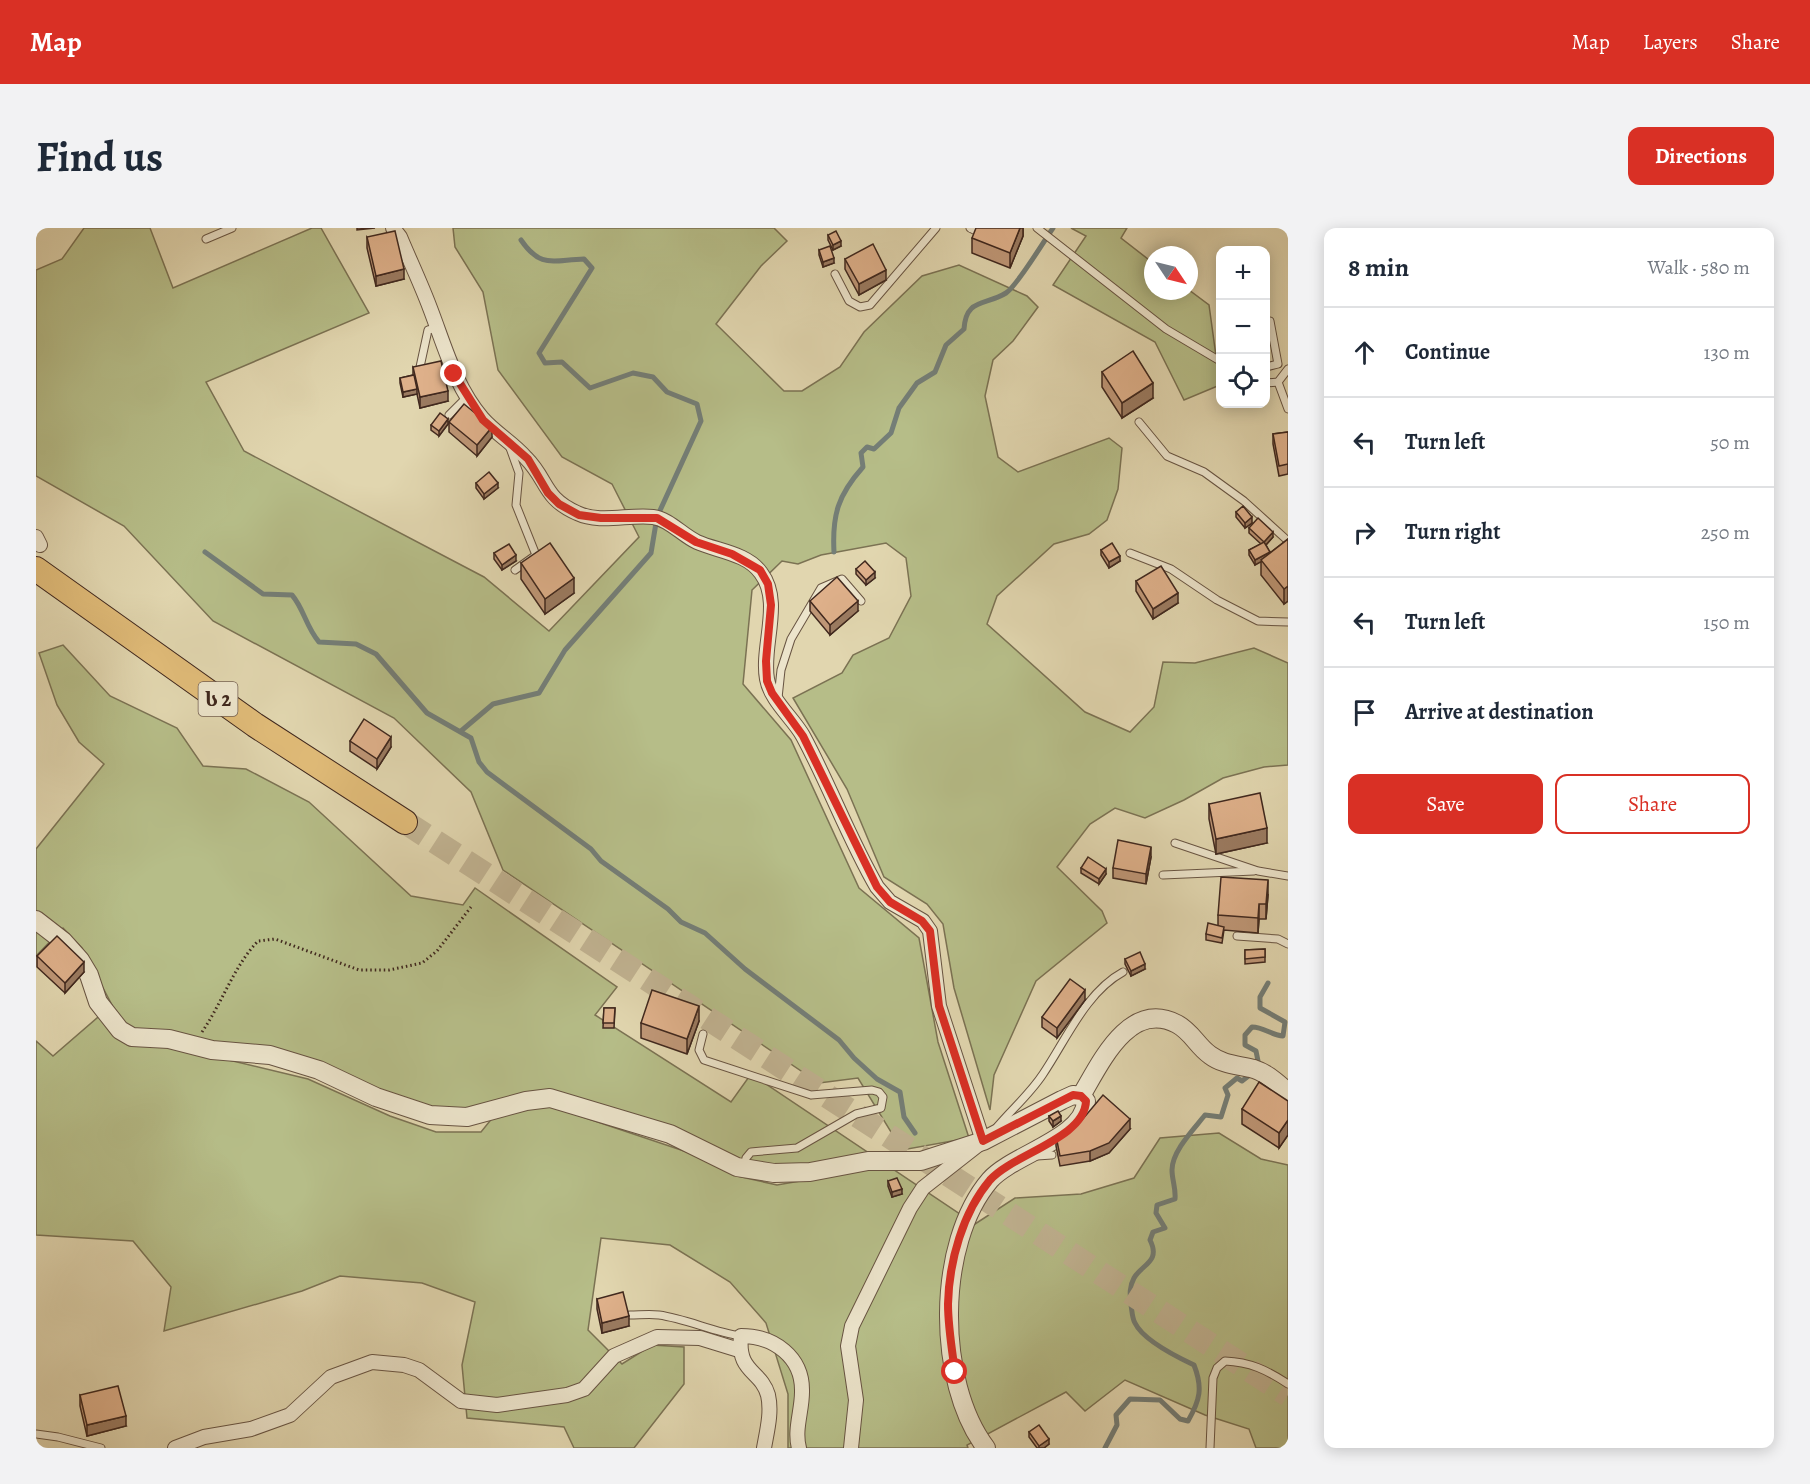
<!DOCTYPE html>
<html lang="en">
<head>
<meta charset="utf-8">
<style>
  :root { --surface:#fff; --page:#f2f2f3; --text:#1f2937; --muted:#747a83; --line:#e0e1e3; --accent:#d93025 }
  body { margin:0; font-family:Alegreya,"Noto Serif Georgian",serif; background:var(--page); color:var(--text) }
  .controls { position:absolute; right:18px; top:18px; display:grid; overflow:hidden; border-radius:12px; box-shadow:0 3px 15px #0003 }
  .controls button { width:54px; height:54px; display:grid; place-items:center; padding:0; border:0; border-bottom:2px solid var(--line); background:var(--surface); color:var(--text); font:30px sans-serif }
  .compass { position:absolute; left:1108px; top:18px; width:54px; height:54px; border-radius:50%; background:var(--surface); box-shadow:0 3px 15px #0003; rotate:125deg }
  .stop { position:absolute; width:18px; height:18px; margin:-14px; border:4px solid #d93025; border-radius:50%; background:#fff }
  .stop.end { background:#d93025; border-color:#fff; box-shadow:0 2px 6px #0008 }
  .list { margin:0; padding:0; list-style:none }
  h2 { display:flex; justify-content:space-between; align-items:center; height:78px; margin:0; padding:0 24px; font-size:26px }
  h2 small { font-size:20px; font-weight:400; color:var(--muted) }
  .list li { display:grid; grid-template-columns:39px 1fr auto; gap:18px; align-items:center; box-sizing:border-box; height:90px; padding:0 24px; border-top:2px solid var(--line) }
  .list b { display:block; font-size:22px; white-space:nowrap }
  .list em { font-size:20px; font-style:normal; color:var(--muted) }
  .actions { display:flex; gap:12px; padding:18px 24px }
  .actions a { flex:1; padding:14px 0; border:2px solid var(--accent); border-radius:12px; text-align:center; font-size:21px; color:var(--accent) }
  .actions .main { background:var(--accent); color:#fff }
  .icon { flex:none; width:33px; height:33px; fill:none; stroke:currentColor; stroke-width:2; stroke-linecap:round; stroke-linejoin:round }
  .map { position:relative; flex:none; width:1252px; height:1220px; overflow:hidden; border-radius:12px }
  header { display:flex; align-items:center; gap:36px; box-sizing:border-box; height:84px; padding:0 30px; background:var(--accent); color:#fff }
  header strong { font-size:28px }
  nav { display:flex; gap:33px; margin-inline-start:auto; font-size:21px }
  .intro { display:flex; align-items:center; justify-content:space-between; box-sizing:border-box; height:144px; padding:0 36px }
  h1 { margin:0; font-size:42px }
  .button { padding:15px 27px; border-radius:12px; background:var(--accent); color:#fff; font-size:21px; font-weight:700 }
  main { display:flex; gap:36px; padding:0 36px }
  aside { flex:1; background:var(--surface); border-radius:12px; box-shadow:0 3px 15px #0003 }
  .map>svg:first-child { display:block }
  .green { fill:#b6bd88; stroke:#7b7253; stroke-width:1.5; fill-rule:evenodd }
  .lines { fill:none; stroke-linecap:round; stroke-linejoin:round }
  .stream { stroke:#747e77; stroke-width:5 }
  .trunk-tunnel { stroke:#c1b392; stroke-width:24; stroke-dasharray:24 12; stroke-linecap:butt }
  .service-casing { stroke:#685442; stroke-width:9 }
  .minor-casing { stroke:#685442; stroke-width:16 }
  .tertiary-casing { stroke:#685442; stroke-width:20 }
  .trunk-casing { stroke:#40281e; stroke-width:26 }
  .path { stroke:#40281e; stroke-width:3; stroke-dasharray:1.5 3; stroke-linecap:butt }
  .service { stroke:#ece4cb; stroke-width:7 }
  .minor { stroke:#ece4cb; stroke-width:14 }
  .tertiary { stroke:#ece4cb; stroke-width:18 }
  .trunk { stroke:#e0bb78; stroke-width:24 }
  .wall { fill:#bf9777; stroke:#40281e; stroke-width:1.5 }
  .shaded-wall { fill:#9b7b61; stroke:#40281e; stroke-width:1.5 }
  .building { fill:#deb08a; stroke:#40281e; stroke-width:1.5 }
  .route { stroke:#d93025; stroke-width:8 }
  .labels { text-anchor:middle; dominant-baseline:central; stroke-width:4.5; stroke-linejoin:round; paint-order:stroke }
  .shield { fill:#ece4cb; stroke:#746052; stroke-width:1.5 }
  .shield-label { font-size:20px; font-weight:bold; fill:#40281e }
</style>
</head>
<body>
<header>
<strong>Map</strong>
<nav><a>Map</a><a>Layers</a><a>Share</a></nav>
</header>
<div class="intro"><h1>Find us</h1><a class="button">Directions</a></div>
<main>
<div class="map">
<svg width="1252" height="1220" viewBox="0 0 1252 1220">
  <rect width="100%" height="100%" fill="#e1d6af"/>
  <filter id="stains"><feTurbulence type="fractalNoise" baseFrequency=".00333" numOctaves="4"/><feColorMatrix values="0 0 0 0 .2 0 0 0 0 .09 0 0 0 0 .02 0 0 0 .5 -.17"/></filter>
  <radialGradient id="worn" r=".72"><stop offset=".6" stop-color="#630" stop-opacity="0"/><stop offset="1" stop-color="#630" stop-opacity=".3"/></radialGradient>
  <g class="green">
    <polygon points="48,0 114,0 137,60 276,0 285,0 333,85 170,154 208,223 448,349 513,403 603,309 576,256 526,229 462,142 447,64 419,19 417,0 738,0 751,13 725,38 680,96 748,163 766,163 804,139 828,104 886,48 923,37 991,68 1002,79 977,113 957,132 949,168 962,229 982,244 1073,210 1086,220 1082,261 1071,292 1053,306 1018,316 961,368 951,396 1049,484 1094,504 1118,479 1127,434 1159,435 1218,420 1252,435 1252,537 1228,539 1187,550 1148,572 1109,590 1079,580 1054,596 1021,639 1066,683 1071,695 1000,753 958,847 954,882 918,760 907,696 891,676 848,649 811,561 757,470 806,445 817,427 853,410 875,368 870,330 850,315 785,327 762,336 746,333 716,362 707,456 755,512 823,660 883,710 902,814 933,910 866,922 822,850 783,855 467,642 435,564 358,490 177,393 88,298 0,248 0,42 26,31"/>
    <polygon points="1035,0 1091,0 1085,10 1117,35 1117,63 1153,62 1173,77 1184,157 1148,172 1119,114 1017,57 1050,8"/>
    <path d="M27,417l47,51 67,32 26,38 43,3 63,33 102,94 52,9 12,-17 142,99 -22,28 136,87 20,-28 224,150 40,-26 66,-4 53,-16 26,-40 59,-5 42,26 27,6v283h-32l-7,-19 -44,-14 -80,-35 -40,31 -19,-19 -99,53 1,3h-180v-54l-22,-71 -36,-41 -60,-37 -69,-7 -13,92 34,34 30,-19 32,2v37l-50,64h-60l-10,-21 -97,-9 -5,-53 13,-63 -53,-19 -82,-7 -38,15 -138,40 7,-44 -38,-46 -97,-6v-194l17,15 59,-51 -30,-57 -19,-20 -27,28v-107l68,-85 -25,-22 -22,-37 -18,-52zM180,829l101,10 142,52 35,-3 -13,16h-45l-46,-16 -82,-37zM515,864l207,80 106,-2 -87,15 -40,-9 -38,-20 -152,-51 -51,10z"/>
  </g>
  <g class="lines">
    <g class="stream">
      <path d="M169,324l58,42 29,1c12,14 14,32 27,47l37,2 20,10 51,59 44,25 8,24 8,10 104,77 10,12 67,48 13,13 24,11 40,36 94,71 15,18 23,21 23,13 4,25 11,16"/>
      <path d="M798,324c-2,-37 4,-57 29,-85l-2,-14 6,-6 7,2 17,-16 8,-25 18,-25 18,-11 11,-27 18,-16c2,-31 21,-23 42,-36 11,-7 38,-52 47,-65"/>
      <path d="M425,503l32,-27 46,-11 26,-43 86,-97 6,-36 44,-96 -4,-17 -30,-12 -14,-15 -20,-4 -43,15 -28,-26 -17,1 -6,-10 53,-85 -8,-9c-32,1 -43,10 -63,-19"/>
      <path d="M1222,833l-2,-10 -11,-6v-10l7,-8c12,0 19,8 31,9l2,-14 -25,-14v-11l8,-14"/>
      <path d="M1069,1220l12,-23 -1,-10 14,-16 30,1 20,19 8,2c12,-21 15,-33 6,-56 -17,-8 -51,-25 -59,-42 -3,-5 -3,-13 -4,-18 -1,-10 -2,-18 3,-27 8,-14 27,-16 16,-38l3,-8 12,-4 -9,-15 1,-8 18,-6c1,-11 -3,-19 -3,-29 0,-19 22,-41 33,-55l16,2 7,-22 -3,-7 12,-10 5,3 9,-7"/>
    </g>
    <polyline class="trunk-tunnel" points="369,594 1252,1167"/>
    <defs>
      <g id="service">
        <polyline points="934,0 938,2"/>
        <polyline points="1001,0 1130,101 1184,133"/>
        <polyline points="170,11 196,0"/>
        <polyline points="799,46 813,73 824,79 834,77 900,0"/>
        <polyline points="384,139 392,102 401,100"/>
        <polyline points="1230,139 1242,136 1234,93"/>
        <polyline points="1242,154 1252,181"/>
        <polyline points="1230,155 1242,154 1252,141"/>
        <polyline points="413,187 431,169"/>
        <polyline points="1103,194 1131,228 1168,244 1208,273 1252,313"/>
        <polyline points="474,220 483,245 480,277 500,327 479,342"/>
        <polyline points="1094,325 1135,341 1181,372 1222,393 1252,394"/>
        <polyline points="742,470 745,442 755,411 785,360 806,351 825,373"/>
        <polyline points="1139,615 1222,643 1252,648"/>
        <polyline points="1127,647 1218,643"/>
        <polyline points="1201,708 1242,711 1252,716"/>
        <polyline points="667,806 663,822 668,832 775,867 836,862 843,864 847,869 845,880 820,886 761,920 715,924 710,930 708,940"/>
        <path d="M961,899c15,-18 33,-33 46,-53 23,-34 43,-82 80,-102"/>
        <polyline points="1001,928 1016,927"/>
        <path d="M594,1087c9,0 20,-1 29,0 28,4 54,17 82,21"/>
        <polyline points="0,1206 22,1209 65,1220"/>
        <path d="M1174,1220l3,-70 4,-10 8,-7c25,1 42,9 63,23"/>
      </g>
      <g id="minor">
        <path d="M357,0l7,9c10,24 21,47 30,71 15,39 25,78 52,110 13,15 31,25 44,40 22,22 17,40 51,55 23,11 52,1 76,4 16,2 29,18 44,25 20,9 50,11 64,31 22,29 0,73 6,106 4,22 26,39 36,57 27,50 46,103 74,151l13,15 33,19 7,10 9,75 44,135 -60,47 -13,20 -58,118 -4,20 8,54 -5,48"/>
        <polyline points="0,309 4,317"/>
        <polyline points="139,1220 168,1209 215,1201 254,1187 295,1149 336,1134 368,1137 383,1142 425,1173 461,1177 531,1167 548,1161 578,1128 621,1109 664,1110 703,1122"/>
        <path d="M728,1220c3,-17 8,-36 4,-53 -7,-25 -31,-22 -27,-59 33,0 62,21 61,56 0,19 -8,38 -3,56"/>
      </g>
      <g id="tertiary">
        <polyline points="0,692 27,713 44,732 53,747 62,774 84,802 96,809 133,811 176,822 234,827 283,842 340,869 394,887 431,889 490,873 514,870 634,906 701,939 738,945 774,944 832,933 885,933 947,913 1026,872 1037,867 1045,868"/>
        <path d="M1045,868c19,-32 48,-97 96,-72 15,8 20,22 33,31 13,10 29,10 44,14 13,4 23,14 34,23"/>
        <path d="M950,1220c-50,-66 -50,-205 4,-268 23,-26 95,-42 96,-79l-5,-5"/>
      </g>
      <polyline id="trunk" points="0,341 219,497 369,594"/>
    </defs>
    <use href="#service" class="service-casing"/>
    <use href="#minor" class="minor-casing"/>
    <use href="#tertiary" class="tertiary-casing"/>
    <use href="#trunk" class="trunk-casing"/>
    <path class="path" d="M166,804c20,-29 32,-66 56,-91l17,-2 84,31h30l33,-7 15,-12 34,-44"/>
    <use href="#service" class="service"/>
    <use href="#minor" class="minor"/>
    <use href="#tertiary" class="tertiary"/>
    <use href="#trunk" class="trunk"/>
  </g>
  <g class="wall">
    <polygon points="321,0 339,0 321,2"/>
    <polygon points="987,0 987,8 974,40 936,25 936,10"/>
    <polygon points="792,7 805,18 797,22 792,12"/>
    <polygon points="331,9 368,51 340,58 331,20"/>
    <polygon points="783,22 798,35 787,39 783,27"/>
    <polygon points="809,31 850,52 823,67 809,41"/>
    <polygon points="377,139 412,173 384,180 381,166 367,169 364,155 364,150 377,147"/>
    <polygon points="1066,144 1117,170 1086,190 1066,159"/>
    <polygon points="413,194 456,209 441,228 413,204"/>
    <polygon points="412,196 403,208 395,202 395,197"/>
    <polygon points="1252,204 1252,246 1243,248 1237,216 1237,206"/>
    <polygon points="440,255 462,260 448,271 440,260"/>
    <polygon points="1200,284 1216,295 1209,300 1200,289"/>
    <polygon points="1213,300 1237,309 1230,317 1234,325 1252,311 1252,373 1248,376 1225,347 1225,333 1219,337 1213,327 1213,322 1225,316 1213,305"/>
    <polygon points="1065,322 1084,333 1073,340 1065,327"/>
    <polygon points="458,325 480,333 466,342 458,331"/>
    <polygon points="485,335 538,365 509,386 485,351"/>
    <polygon points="820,341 839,350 830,357 820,346"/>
    <polygon points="1100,353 1142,375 1117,391 1100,363"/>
    <polygon points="774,373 822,383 794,407 774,383"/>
    <polygon points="314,513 355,519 341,541 314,523"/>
    <polygon points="1173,576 1231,615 1180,626 1173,591"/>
    <polygon points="1115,629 1110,656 1077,650 1077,640"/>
    <polygon points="1045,640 1070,646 1063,656 1045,645"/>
    <polygon points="1232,667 1230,691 1223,691 1222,705 1188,702 1186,715 1170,712 1170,706 1182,698 1182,687"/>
    <polygon points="1229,721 1229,734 1209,736 1209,722"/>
    <polygon points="1,728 48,744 29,765 1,739"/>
    <polygon points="1089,731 1109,741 1095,748 1089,736"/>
    <polygon points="1049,772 1021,810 1006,799 1006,789"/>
    <polygon points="568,780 579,780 578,800 567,800"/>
    <polygon points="663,793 651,826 605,810 605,795"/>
    <polygon points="1252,873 1252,907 1243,920 1206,896 1206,881"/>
    <polygon points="1013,888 1025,893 1017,899 1013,893"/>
    <polygon points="1094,901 1073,925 1054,933 1024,938 1020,918 1020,908"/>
    <polygon points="852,953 866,966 856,969 852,958"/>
    <polygon points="561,1071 593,1098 566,1105 561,1081"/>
    <polygon points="44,1167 90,1198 51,1208 44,1178"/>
    <polygon points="993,1204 1013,1216 1008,1220 1001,1220 993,1209"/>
  </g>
  <g class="shaded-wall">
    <polygon points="984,0 987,0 987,8 974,40 974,25"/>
    <polygon points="805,13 805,18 797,22 797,17"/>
    <polygon points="798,30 798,35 787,39 787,34"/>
    <polygon points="368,41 368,51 340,58 340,48"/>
    <polygon points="850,42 850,52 823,67 823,56"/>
    <polygon points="1233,114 1233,129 1230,130 1230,115"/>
    <polygon points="1117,155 1117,170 1086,190 1086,175"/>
    <polygon points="381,161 381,166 367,169 367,164"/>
    <polygon points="412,163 412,173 384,180 384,169"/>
    <polygon points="412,191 412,196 403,208 403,203"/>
    <polygon points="456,199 456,209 441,228 441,217"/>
    <polygon points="462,255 462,260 448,271 448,266"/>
    <polygon points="1216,289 1216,295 1209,300 1209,295"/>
    <polygon points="1237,304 1237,309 1228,319 1228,314"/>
    <polygon points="1234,324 1234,329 1219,337 1219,332"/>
    <polygon points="480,327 480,333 466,342 466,337"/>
    <polygon points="1084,328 1084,333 1073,340 1073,334"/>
    <polygon points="839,344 839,350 830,357 830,352"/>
    <polygon points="538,350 538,365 509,386 509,371"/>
    <polygon points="1252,358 1252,373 1248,376 1248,361"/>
    <polygon points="1142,365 1142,375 1117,391 1117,381"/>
    <polygon points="822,373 822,383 794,407 794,397"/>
    <polygon points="355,509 355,519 341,541 341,531"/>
    <polygon points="1231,600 1231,615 1180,626 1180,611"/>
    <polygon points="1115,619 1115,629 1110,656 1110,646"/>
    <polygon points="1070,641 1070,646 1063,656 1063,651"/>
    <polygon points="1232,652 1232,667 1230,691 1230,676"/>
    <polygon points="1223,676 1223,691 1222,705 1222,690"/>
    <polygon points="48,734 48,744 29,765 29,755"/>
    <polygon points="1109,736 1109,741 1095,748 1095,743"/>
    <polygon points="1049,762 1049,772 1021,810 1021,800"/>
    <polygon points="663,778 663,793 651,826 651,811"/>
    <polygon points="1025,888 1025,893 1017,899 1017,893"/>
    <polygon points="1094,891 1094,901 1073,925 1054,933 1054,923"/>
    <polygon points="1252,892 1252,907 1243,920 1243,905"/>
    <polygon points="866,961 866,966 856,969 856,964"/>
    <polygon points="593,1088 593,1098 566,1105 566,1095"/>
    <polygon points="90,1188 90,1198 51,1208 51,1197"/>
    <polygon points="1013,1211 1013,1216 1008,1220 1003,1220 1003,1218"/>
  </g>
  <g class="building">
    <polygon points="940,0 984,0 974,25 936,10"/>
    <polygon points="359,3 368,41 340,48 331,9"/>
    <polygon points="800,3 805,13 797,17 792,7"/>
    <polygon points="837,16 850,42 823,56 809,31"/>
    <polygon points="794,18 798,30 787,34 783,22"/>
    <polygon points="1230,96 1233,114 1230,115"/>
    <polygon points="1097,123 1117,155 1086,175 1066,144"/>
    <polygon points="405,133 412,163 384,169 377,139"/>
    <polygon points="378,147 381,161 367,164 364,150"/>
    <polygon points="428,176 456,199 441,217 413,194"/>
    <polygon points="404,185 412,191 403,203 395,197"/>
    <polygon points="1252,204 1252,236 1243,238 1237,206"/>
    <polygon points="453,244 462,255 448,266 440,255"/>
    <polygon points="1207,278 1216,289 1209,295 1200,284"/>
    <polygon points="1222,290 1237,304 1228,314 1213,300"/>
    <polygon points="1252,311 1252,358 1248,361 1225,332"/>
    <polygon points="1228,314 1234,324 1219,332 1213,322"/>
    <polygon points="514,315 538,350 509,371 485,335"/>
    <polygon points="1076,315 1084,328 1073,334 1065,322"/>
    <polygon points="473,316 480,327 466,337 458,325"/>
    <polygon points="829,333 839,344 830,352 820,341"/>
    <polygon points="1125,338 1142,365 1117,381 1100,353"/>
    <polygon points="801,349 822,373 794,397 774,373"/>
    <polygon points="328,491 355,509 341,531 314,513"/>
    <polygon points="1224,565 1231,600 1180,611 1173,576"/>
    <polygon points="1082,612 1115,619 1110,646 1077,640"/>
    <polygon points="1052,629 1070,641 1063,651 1045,640"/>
    <polygon points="1185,649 1232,652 1230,676 1223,676 1222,690 1182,687"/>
    <polygon points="1172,695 1188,699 1186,710 1170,706"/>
    <polygon points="21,708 48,734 29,755 1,728"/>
    <polygon points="1229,721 1229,729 1209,731 1209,722"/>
    <polygon points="1104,724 1109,736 1095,743 1089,731"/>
    <polygon points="1034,751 1049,762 1021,800 1006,789"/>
    <polygon points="616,762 663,778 651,811 605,795"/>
    <polygon points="568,780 579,780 578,795 567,795"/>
    <polygon points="1223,854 1252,873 1252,892 1243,905 1206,881"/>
    <polygon points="1067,867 1094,891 1073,915 1054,923 1024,928 1020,908 1046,892"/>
    <polygon points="1022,883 1025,888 1017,893 1013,888"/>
    <polygon points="861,950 866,961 856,964 852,953"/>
    <polygon points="587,1064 593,1088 566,1095 561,1071"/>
    <polygon points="82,1158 90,1188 51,1197 44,1167"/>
    <polygon points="1003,1197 1013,1211 1003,1218 993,1204"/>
  </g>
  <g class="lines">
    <path class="route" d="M418,146l29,46 45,39 20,34 11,11 20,11 22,3h56l39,24 36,12 28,16 8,14 3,21 -5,56 1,20 5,12 31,43 74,151 13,15 32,19 8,10 9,75 44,135 90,-46 8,1 5,5c-1,37 -73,53 -96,79 -27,32 -41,81 -42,124 0,22 4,46 7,68"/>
  </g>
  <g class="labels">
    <rect class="shield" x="162.5" y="454" width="39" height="34" rx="4.5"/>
    <g class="shield-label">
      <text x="182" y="471">ს 2</text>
    </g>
  </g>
  <rect width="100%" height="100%" filter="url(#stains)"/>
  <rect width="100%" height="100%" fill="url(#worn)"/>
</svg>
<div class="controls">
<button>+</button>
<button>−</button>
<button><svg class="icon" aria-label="locate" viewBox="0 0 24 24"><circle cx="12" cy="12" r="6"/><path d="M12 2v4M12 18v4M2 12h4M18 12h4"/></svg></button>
</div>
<svg class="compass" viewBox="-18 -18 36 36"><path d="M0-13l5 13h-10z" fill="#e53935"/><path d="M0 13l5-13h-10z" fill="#747a83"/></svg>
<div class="stop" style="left:919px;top:1144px"></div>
<div class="stop end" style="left:418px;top:146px"></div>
</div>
<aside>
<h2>8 min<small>Walk · 580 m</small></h2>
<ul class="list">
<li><svg class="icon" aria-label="ahead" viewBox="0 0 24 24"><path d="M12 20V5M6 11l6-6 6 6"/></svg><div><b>Continue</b></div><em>130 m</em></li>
<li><svg class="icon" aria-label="left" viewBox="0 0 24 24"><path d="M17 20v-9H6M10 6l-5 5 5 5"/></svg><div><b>Turn left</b></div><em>50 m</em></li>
<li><svg class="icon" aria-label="right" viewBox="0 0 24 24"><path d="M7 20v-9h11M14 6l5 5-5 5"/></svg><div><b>Turn right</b></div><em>250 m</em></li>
<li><svg class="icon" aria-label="left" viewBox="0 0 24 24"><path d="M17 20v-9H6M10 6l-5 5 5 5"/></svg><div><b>Turn left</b></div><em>150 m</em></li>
<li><svg class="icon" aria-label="arrive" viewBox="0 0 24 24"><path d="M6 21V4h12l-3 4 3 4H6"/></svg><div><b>Arrive at destination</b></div></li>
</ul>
<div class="actions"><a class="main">Save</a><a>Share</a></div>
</aside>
</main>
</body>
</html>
